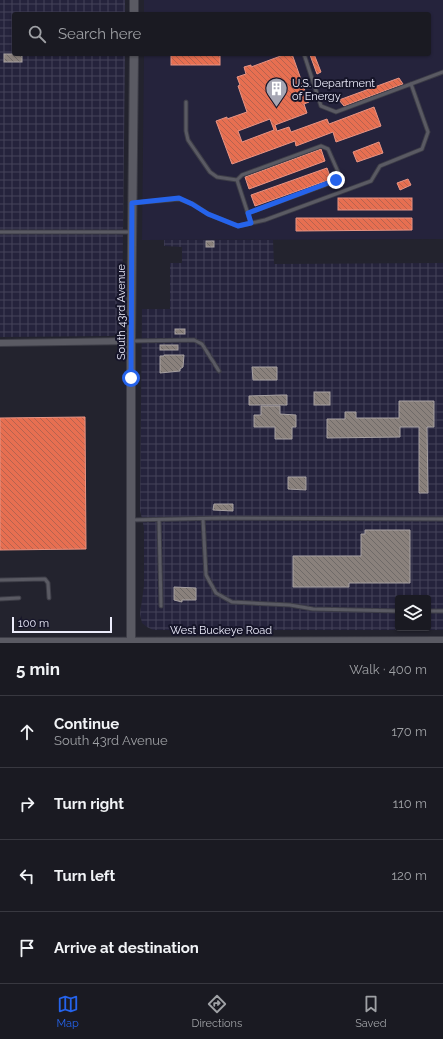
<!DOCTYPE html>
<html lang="en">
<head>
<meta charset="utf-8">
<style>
  :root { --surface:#1a1a22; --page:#27272f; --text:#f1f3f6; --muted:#9fa1a5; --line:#383840; --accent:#2563eb }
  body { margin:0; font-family:Raleway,sans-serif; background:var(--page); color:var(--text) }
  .controls { position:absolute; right:12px; bottom:12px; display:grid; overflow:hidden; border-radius:4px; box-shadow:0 1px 3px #0004 }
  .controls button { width:36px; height:36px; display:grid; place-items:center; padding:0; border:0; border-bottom:1px solid var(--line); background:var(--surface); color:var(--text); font:20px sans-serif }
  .scale { position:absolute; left:12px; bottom:10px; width:100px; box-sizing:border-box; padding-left:4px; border:2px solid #ececfb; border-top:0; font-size:11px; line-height:14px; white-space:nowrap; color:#ececfb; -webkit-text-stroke:3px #161529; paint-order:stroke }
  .stop { position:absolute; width:12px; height:12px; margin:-9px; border:3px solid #2563eb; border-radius:50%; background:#fff }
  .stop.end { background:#2563eb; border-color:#fff; box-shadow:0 1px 4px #0008 }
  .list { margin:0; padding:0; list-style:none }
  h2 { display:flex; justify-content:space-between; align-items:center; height:52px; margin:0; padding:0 16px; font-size:17px }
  h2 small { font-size:13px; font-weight:400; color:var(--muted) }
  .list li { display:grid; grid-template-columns:26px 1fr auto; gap:12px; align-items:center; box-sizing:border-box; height:72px; padding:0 16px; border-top:1px solid var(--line) }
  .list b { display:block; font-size:15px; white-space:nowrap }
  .list p { margin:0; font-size:13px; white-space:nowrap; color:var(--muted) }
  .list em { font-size:13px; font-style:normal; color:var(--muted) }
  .icon { flex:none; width:22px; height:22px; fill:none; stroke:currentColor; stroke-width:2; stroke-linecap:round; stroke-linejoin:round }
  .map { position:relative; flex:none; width:443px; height:643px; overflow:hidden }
  .search { position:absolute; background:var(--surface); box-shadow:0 1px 3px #0004; left:12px; right:12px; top:12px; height:44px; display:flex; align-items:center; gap:10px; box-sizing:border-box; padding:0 14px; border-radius:4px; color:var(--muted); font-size:15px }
  .sheet { height:340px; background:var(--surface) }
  nav { display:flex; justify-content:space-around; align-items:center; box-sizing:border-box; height:56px; border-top:1px solid var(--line); background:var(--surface); font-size:11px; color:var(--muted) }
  nav a { display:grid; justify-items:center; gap:2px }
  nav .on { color:var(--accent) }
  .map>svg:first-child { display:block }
  .built { fill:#25233c }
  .industrial { fill:url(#industrial-grid); fill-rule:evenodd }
  .shops { fill:url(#shops-back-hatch); stroke:#e89484; fill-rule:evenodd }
  .industry { fill:url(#industry-back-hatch); stroke:#a7a1a2 }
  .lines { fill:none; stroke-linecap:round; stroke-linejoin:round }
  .service-casing { stroke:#3d3d47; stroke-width:5 }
  .minor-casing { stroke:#3d3d47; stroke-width:8 }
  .secondary-casing { stroke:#3d3d47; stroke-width:10 }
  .service { stroke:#5a5a63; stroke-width:3 }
  .minor { stroke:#5a5a63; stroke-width:6 }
  .secondary { stroke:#5a5a63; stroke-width:8 }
  .route { stroke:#2563eb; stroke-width:5 }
  .labels { text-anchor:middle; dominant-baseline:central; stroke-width:4; stroke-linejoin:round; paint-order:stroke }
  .poi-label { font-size:11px; fill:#ececfb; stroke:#161529; text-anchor:start }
  .street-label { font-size:11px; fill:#ececfb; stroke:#161529 }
</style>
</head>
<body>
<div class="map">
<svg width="443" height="643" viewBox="0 0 443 643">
  <defs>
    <pattern id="industrial-grid" width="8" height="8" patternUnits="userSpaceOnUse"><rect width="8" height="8" fill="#25233c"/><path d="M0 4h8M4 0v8" fill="none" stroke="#454359"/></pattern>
    <pattern id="shops-back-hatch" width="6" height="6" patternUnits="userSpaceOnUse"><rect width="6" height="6" fill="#e76f51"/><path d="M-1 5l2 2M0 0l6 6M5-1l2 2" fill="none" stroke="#b7634f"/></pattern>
    <pattern id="industry-back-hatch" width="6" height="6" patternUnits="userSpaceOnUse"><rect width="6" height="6" fill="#8a817c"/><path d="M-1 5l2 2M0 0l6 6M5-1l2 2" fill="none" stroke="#6f6a68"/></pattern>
  </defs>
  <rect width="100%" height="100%" fill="#23232e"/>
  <polygon class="built" points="144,0 443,0 443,239 142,240 144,54 429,54 429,14 144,14"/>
  <g class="industrial">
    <polygon points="0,0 125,0 125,14 14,14 14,54 125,54 122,324 121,331 113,336 0,337"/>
    <path d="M164,240h109l1,24 169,-1v367h-290l-6,-3 -5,-4 -2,-9 4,-28v-58l-4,-18 2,-201h28v-46h12v-16l-18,-1zM398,598h30v30h-30z"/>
  </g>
  <g class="shops">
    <rect x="171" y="54" width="49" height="11"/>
    <path d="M286,54h6l17,48 -5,2 3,9 -32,12 2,6 12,-4 2,5 36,-13 2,5 45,-17 7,19 -45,16 -3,-10 -37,14 -1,-5 -63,23 -16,-43 11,-4v2l20,-7 -9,-26 2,-1 -3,-8 9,-3 -2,-7 7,-2v2zM270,119l4,11 -32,12 -4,-11z"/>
    <polygon points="314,54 321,72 317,74 310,55"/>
    <polygon points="399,78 403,84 344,106 339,100"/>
    <polygon points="379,142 383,153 357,162 353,152"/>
    <polygon points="321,149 325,161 249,189 245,177"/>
    <polygon points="327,168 331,179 255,206 251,195"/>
    <polygon points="408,179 411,185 400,190 397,183"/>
    <rect x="338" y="198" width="74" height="12"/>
    <polygon points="296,218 412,218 412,230 296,231"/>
    <polygon points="85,417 86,549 0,550 0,418"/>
  </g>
  <g class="industry">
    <rect x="4" y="54" width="18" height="8"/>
    <rect x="206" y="241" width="8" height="6"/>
    <rect x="175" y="329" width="10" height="5"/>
    <rect x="160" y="345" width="18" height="5"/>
    <polygon points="164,355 184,355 183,367 180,369 180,371 160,373 160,356 164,356"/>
    <polygon points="252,367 277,367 277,380 253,380"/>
    <rect x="314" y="392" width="16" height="13"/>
    <polygon points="281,395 287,395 287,405 249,405 249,396"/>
    <polygon points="399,401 434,401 434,427 427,427 428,493 419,493 419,427 400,427 400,437 327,438 327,419 345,419 345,412 356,412 356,418 399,418"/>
    <polygon points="261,406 280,406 280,414 296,415 296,427 292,427 292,439 275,439 275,427 254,427 254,415 261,415"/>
    <polygon points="288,477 306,477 306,490 288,489"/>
    <polygon points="214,504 233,504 233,511 213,510"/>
    <polygon points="365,530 410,530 410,583 349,583 349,587 293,587 293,556 361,556 361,534 365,534"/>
    <polygon points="174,587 196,588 196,600 182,600 182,602 174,600"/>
  </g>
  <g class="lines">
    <defs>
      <g id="service">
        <polyline points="411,84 443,72"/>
        <polyline points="186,102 186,131 188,140 210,172 217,177 237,180 251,223"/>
        <polyline points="237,180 242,175 321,146 328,149 339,174 336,181 248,213"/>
        <polyline points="134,203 179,199 193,204 208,214 238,226 265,220 371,181 380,166 422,149 428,132 411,84 336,112 321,106 304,54"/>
        <polyline points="0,232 130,232"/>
        <polyline points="131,341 194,340 202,344 219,371"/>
        <polyline points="203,519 206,575 216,593 232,602 290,605 313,609 398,611"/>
        <polyline points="131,520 223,518 443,519"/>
        <polyline points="159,520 161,606"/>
        <polyline points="0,580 45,579 48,583 49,598"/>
        <polyline points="0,599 19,598"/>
        <polyline points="428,611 443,611"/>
      </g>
      <polyline id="minor" points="0,343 131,341"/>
      <g id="secondary">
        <polyline points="134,14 134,0"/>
        <polyline points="0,642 443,641"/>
        <polyline points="131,643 131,341 134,54"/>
      </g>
    </defs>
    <use href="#service" class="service-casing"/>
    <use href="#minor" class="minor-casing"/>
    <use href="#secondary" class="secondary-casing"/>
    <use href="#service" class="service"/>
    <use href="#minor" class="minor"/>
    <use href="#secondary" class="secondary"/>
  </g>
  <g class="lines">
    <polyline class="route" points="131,378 132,203 179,198 192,204 208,214 238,226 251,223 248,213 336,180"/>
  </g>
  <defs>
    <symbol id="building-pin" viewBox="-11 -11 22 30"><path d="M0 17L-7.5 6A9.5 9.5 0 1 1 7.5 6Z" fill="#a6a6b3" stroke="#161529"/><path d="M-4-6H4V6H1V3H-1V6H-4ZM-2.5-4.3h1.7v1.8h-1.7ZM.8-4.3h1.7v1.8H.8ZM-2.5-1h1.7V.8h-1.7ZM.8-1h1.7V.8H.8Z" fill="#fff"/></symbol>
  </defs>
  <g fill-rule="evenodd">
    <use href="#building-pin" x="264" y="76" width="25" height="34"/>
  </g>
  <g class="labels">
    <g class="poi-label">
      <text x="292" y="83">U.S. Department<tspan x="292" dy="13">of Energy</tspan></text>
    </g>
    <g class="street-label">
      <text transform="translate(121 312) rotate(-90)">South 43rd Avenue</text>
      <text x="221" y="630">West Buckeye Road</text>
    </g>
  </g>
</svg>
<div class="controls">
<button><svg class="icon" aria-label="layers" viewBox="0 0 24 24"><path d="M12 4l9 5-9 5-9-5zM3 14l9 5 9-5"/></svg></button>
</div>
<div class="scale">100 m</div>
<div class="stop" style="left:131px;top:378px"></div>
<div class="stop end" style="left:336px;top:180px"></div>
<div class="search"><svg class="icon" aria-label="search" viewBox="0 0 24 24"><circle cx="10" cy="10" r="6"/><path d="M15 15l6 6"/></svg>Search here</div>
</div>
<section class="sheet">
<h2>5 min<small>Walk · 400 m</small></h2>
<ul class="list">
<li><svg class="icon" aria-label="ahead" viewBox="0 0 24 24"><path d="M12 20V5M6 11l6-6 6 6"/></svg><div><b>Continue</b><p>South 43rd Avenue</p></div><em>170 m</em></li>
<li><svg class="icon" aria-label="right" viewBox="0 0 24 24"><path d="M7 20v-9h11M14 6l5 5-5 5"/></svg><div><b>Turn right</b></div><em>110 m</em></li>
<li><svg class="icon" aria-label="left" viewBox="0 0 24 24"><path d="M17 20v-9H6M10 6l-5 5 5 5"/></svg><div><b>Turn left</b></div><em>120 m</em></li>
<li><svg class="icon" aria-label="arrive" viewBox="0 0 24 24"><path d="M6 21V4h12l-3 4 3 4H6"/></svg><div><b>Arrive at destination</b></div></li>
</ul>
</section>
<nav>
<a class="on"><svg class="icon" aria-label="map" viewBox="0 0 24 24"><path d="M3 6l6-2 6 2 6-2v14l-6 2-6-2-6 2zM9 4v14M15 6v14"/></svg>Map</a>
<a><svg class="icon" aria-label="directions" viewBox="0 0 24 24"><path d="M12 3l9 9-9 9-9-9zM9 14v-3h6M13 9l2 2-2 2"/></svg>Directions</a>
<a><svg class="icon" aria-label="saved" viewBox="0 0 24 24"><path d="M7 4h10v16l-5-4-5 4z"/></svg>Saved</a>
</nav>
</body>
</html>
